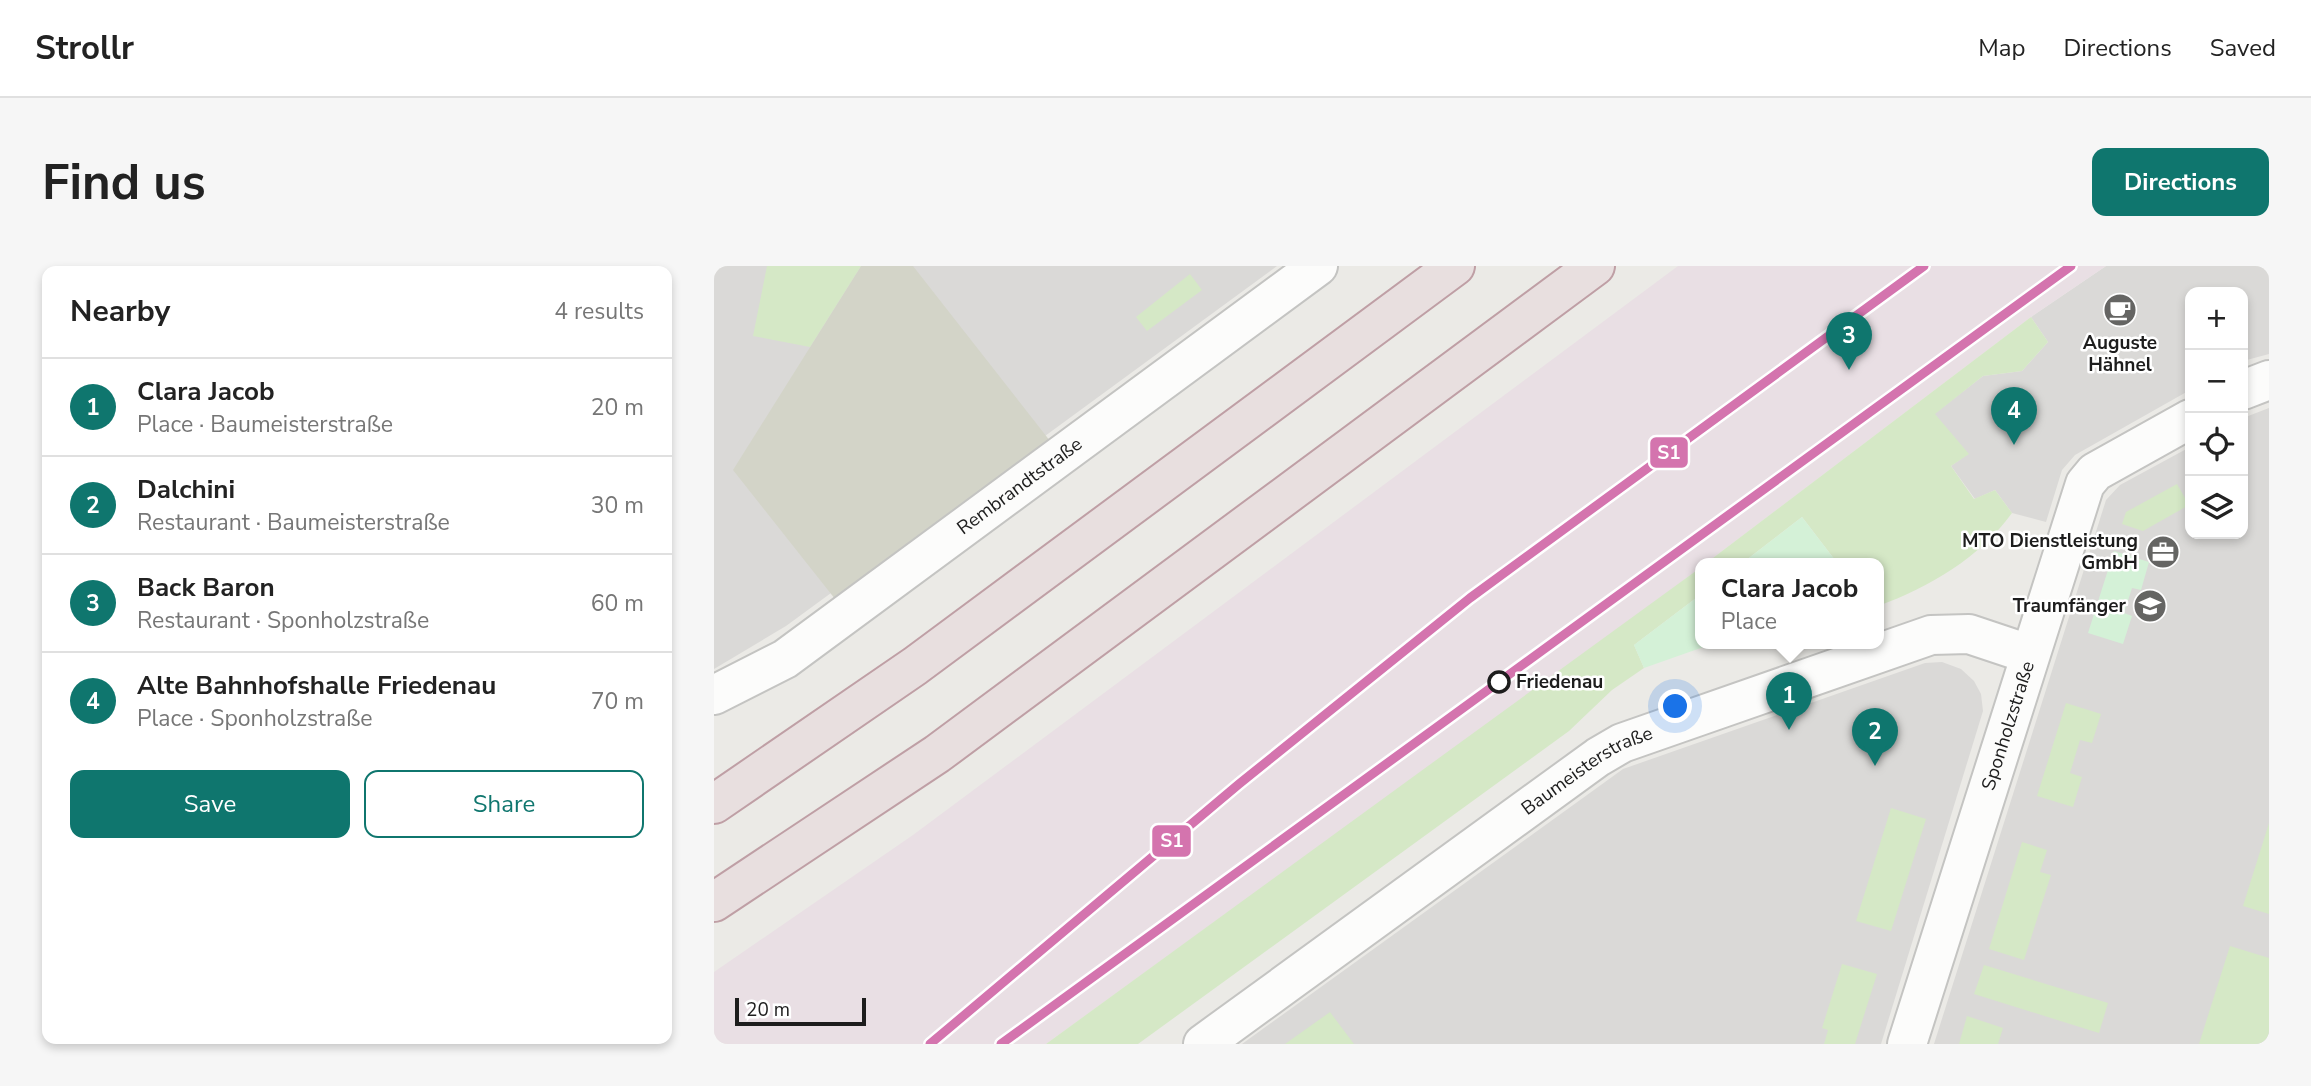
<!DOCTYPE html>
<html lang="en">
<head>
<meta charset="utf-8">
<style>
  :root { --surface:#fff; --page:#f6f6f6; --text:#222; --muted:#767676; --line:#e0e0e0; --accent:#0f766e }
  body { margin:0; font-family:"Nunito Sans",sans-serif; background:var(--page); color:var(--text) }
  .controls { position:absolute; right:21px; top:21px; display:grid; overflow:hidden; border-radius:14px; box-shadow:0 4px 10px #0003 }
  .controls button { width:63px; height:63px; display:grid; place-items:center; padding:0; border:0; border-bottom:2px solid var(--line); background:var(--surface); color:var(--text); font:35px sans-serif }
  .scale { position:absolute; left:21px; bottom:18px; width:131px; box-sizing:border-box; padding-left:7px; border:4px solid #1d1d1d; border-top:0; font-size:19px; line-height:24px; white-space:nowrap; color:#1d1d1d; -webkit-text-stroke:5px #fff; paint-order:stroke }
  .you { position:absolute; left:962px; top:441px; width:24px; height:24px; margin:-18px; border:5px solid #fff; border-radius:50%; background:#1a73e8; box-shadow:0 0 0 10px #1a73e833 }
  .badge { display:grid; place-items:center; width:46px; height:46px; border-radius:50%; background:var(--accent); color:#fff; font-size:23px; font-weight:700 }
  .pin { position:absolute; translate:-50% -58px; filter:drop-shadow(0 2px 4px #0008) }
  .pin::after { content:''; position:absolute; top:37px; width:24px; height:21px; background:inherit; clip-path:polygon(0 0,100% 0,50% 100%) }
  .popup { position:absolute; left:981px; top:292px; width:189px; height:91px; box-sizing:border-box; display:grid; place-content:center; border-radius:14px; background:var(--surface); filter:drop-shadow(0 2px 5px #0005); font-size:23px; white-space:nowrap; color:var(--muted) }
  .popup b { font-size:26px; color:var(--text) }
  .popup::after { content:''; position:absolute; left:50%; top:100%; margin-left:-14px; border:14px solid transparent; border-top-color:var(--surface) }
  .list { margin:0; padding:0; list-style:none }
  h2 { display:flex; justify-content:space-between; align-items:center; height:91px; margin:0; padding:0 28px; font-size:30px }
  h2 small { font-size:23px; font-weight:400; color:var(--muted) }
  .list li { display:grid; grid-template-columns:46px 1fr auto; gap:21px; align-items:center; box-sizing:border-box; height:98px; padding:0 28px; border-top:2px solid var(--line) }
  .list b { display:block; font-size:26px; white-space:nowrap }
  .list p { margin:0; font-size:23px; white-space:nowrap; color:var(--muted) }
  .list em { font-size:23px; font-style:normal; color:var(--muted) }
  .actions { display:flex; gap:14px; padding:21px 28px }
  .actions a { flex:1; padding:16px 0; border:2px solid var(--accent); border-radius:14px; text-align:center; font-size:24px; color:var(--accent) }
  .actions .main { background:var(--accent); color:#fff }
  .icon { flex:none; width:38px; height:38px; fill:none; stroke:currentColor; stroke-width:2; stroke-linecap:round; stroke-linejoin:round }
  .map { position:relative; flex:none; width:1555px; height:778px; overflow:hidden; border-radius:14px }
  header { display:flex; align-items:center; gap:42px; box-sizing:border-box; height:98px; padding:0 35px; background:var(--surface); border-bottom:2px solid var(--line) }
  header strong { font-size:33px }
  nav { display:flex; gap:38px; margin-inline-start:auto; font-size:24px }
  .intro { display:flex; align-items:center; justify-content:space-between; box-sizing:border-box; height:168px; padding:0 42px }
  h1 { margin:0; font-size:49px }
  .button { padding:18px 32px; border-radius:14px; background:var(--accent); color:#fff; font-size:24px; font-weight:700 }
  main { display:flex; gap:42px; padding:0 42px }
  aside { flex:1; background:var(--surface); border-radius:14px; box-shadow:0 4px 10px #0003 }
  .map>svg:first-child { display:block }
  .residential { fill:#dad9d7 }
  .industrial { fill:#e9dfe4 }
  .construction { fill:#d3d4c8 }
  .grass { fill:#d5e8c6 }
  .park { fill:#d4f1d7 }
  .lines { fill:none; stroke-linecap:round; stroke-linejoin:round }
  .minor-casing { stroke:#c4c4c2; stroke-width:42 }
  .highway-casing { stroke:#bf9fa5; stroke-width:42 }
  .minor { stroke:#fcfcfb; stroke-width:38 }
  .highway { stroke:#e8dfdf; stroke-width:38 }
  .rail-1-casing { stroke:#fff; stroke-width:14 }
  .rail-1 { stroke:#d474ae; stroke-width:9 }
  .stop-dot { fill:#fff; stroke:#1d1d1d; stroke-width:3.5 }
  .labels { text-anchor:middle; dominant-baseline:central; stroke-width:5; stroke-linejoin:round; paint-order:stroke }
  .poi-label { font-size:19px; font-weight:bold; fill:#1d1d1d; stroke:#fff; text-anchor:end }
  .street-label { font-size:19px; fill:#1d1d1d; stroke:#fff }
  .stop-label { font-size:19px; font-weight:bold; fill:#1d1d1d; stroke:#fff; text-anchor:start }
  .line-badge { stroke:#fff; stroke-width:2.5 }
  .badge-label { font-size:19px; text-anchor:middle; font-weight:bold; fill:#fff }
</style>
</head>
<body>
<header>
<strong>Strollr</strong>
<nav><a>Map</a><a>Directions</a><a>Saved</a></nav>
</header>
<div class="intro"><h1>Find us</h1><a class="button">Directions</a></div>
<main>
<aside>
<h2>Nearby<small>4 results</small></h2>
<ul class="list">
<li><span class="badge">1</span><div><b>Clara Jacob</b><p>Place · Baumeisterstraße</p></div><em>20 m</em></li>
<li><span class="badge">2</span><div><b>Dalchini</b><p>Restaurant · Baumeisterstraße</p></div><em>30 m</em></li>
<li><span class="badge">3</span><div><b>Back Baron</b><p>Restaurant · Sponholzstraße</p></div><em>60 m</em></li>
<li><span class="badge">4</span><div><b>Alte Bahnhofshalle Friedenau</b><p>Place · Sponholzstraße</p></div><em>70 m</em></li>
</ul>
<div class="actions"><a class="main">Save</a><a>Share</a></div>
</aside>
<div class="map">
<svg width="1555" height="778" viewBox="0 0 1555 778">
  <rect width="100%" height="100%" fill="#ebeae6"/>
  <g class="residential">
    <polygon points="0,0 563,0 72,360 0,403"/>
    <polygon points="1392,0 1555,0 1555,88 1529,95 1529,26 1476,26 1476,124 1361,189 1348,204 1332,256 1298,247 1281,224 1261,233 1237,200 1254,188 1220,148 1269,110 1308,105 1334,76 1317,51"/>
    <polygon points="1555,142 1555,778 1220,778 1392,234 1406,219 1476,181 1476,268 1529,268 1529,152"/>
    <polygon points="1228,396 1247,403 1260,415 1267,428 1269,445 1167,778 528,778 909,503 1211,397"/>
  </g>
  <polygon class="industrial" points="964,0 1392,0 1317,51 991,298 986,298 986,302 913,357 332,778 0,778 0,706 199,569"/>
  <polygon class="construction" points="147,0 199,0 340,180 125,338 19,204"/>
  <g class="grass">
    <polygon points="53,0 147,0 96,81 39,70"/>
    <polygon points="476,8 488,24 433,65 422,51"/>
    <path d="M1317,51l17,25 -26,29 -39,5 -48,38 34,40 -18,12 23,33 21,-9 17,23c-33,45 -82,74 -134,93v-42h-40l-36,-47 -61,47h-36z"/>
    <polygon points="1463,218 1475,239 1429,265 1408,258 1412,246"/>
    <polygon points="986,302 986,329 920,379 930,402 898,424 855,465 424,778 332,778"/>
    <polygon points="1352,437 1387,448 1378,477 1366,474 1356,507 1368,511 1359,541 1323,530"/>
    <polygon points="1177,542 1212,553 1177,665 1142,655"/>
    <polygon points="1555,557 1555,648 1529,640"/>
    <polygon points="1308,576 1333,584 1326,606 1337,609 1310,694 1275,683"/>
    <polygon points="1516,680 1555,692 1555,778 1485,778"/>
    <polygon points="1128,698 1163,708 1141,778 1110,778 1114,764 1108,762"/>
    <polygon points="1270,699 1394,737 1385,767 1260,728"/>
    <polygon points="616,746 640,778 571,778"/>
    <polygon points="1253,750 1289,762 1284,778 1245,778"/>
  </g>
  <g class="park">
    <polygon points="1088,251 1124,298 1027,298"/>
    <polygon points="1400,285 1435,296 1427,324 1418,322 1410,347 1418,350 1409,378 1374,367"/>
    <polygon points="986,329 986,378 998,378 930,402 920,379"/>
  </g>
  <g class="lines">
    <defs>
      <g id="minor">
        <polyline points="1529,124 1555,114"/>
        <path id="s1" d="M0,429l71,-36 533,-393"/>
        <path id="s2" d="M489,778l395,-287 24,-14 309,-108 38,-1 60,20"/>
        <path id="s3" d="M1193,778l178,-560 10,-12 95,-53"/>
      </g>
      <g id="highway">
        <polyline points="0,538 201,400 741,0"/>
        <polyline points="0,636 223,488 881,0"/>
      </g>
    </defs>
    <use href="#minor" class="minor-casing"/>
    <use href="#highway" class="highway-casing"/>
    <use href="#minor" class="minor"/>
    <use href="#highway" class="highway"/>
    <defs>
      <g id="rail-1">
        <polyline points="216,778 525,518 756,332 1210,0"/>
        <polyline points="287,778 1357,0"/>
      </g>
    </defs>
    <use href="#rail-1" class="rail-1-casing"/>
    <use href="#rail-1" class="rail-1"/>
  </g>
  <defs>
    <symbol id="cafe-disc" viewBox="-11 -11 22 22"><circle r="9.5" fill="#656563" stroke="#fff"/><path d="M-5.5-4.5H6V0H3Q3 3.5 0 3.5H-2.5Q-5.5 3.5-5.5 0ZM3-3.2v2h1.7v-2ZM-6 4.5H4V6H-6Z" fill="#fff"/></symbol>
    <symbol id="office-disc" viewBox="-11 -11 22 22"><circle r="9.5" fill="#656563" stroke="#fff"/><path d="M-6-3h4V-5.5h4V-3h4V5H-6ZM-1-4.5V-3h2v-1.5ZM-6 0V1H6V0Z" fill="#fff"/></symbol>
    <symbol id="school-disc" viewBox="-11 -11 22 22"><circle r="9.5" fill="#656563" stroke="#fff"/><path d="M0-5L7-2L0 1L-7-2ZM-4 1L0 2.5L4 1V4Q0 6-4 4Z" fill="#fff"/></symbol>
  </defs>
  <g fill-rule="evenodd">
    <use href="#cafe-disc" x="1387" y="25" width="38" height="38"/>
    <use href="#office-disc" x="1430" y="267" width="38" height="38"/>
    <use href="#school-disc" x="1417" y="321" width="38" height="38"/>
  </g>
  <circle class="stop-dot" cx="785" cy="416" r="10"/>
  <g class="labels">
    <g class="poi-label">
      <text x="1406" y="77" text-anchor="middle">Auguste<tspan x="1406" dy="22">Hähnel</tspan></text>
      <text x="1424" y="275">MTO Dienstleistung<tspan x="1424" dy="22">GmbH</tspan></text>
      <text x="1412" y="340">Traumfänger</text>
    </g>
    <g class="street-label">
      <text stroke="none"><textPath href="#s1" startOffset="371">Rembrandtstraße</textPath></text>
      <text stroke="none"><textPath href="#s3" startOffset="334">Sponholzstraße</textPath></text>
      <text stroke="none"><textPath href="#s2" startOffset="472">Baumeisterstraße</textPath></text>
    </g>
    <g class="stop-label">
      <text x="802" y="416">Friedenau</text>
    </g>
  </g>
  <g class="line-badge">
    <rect x="935" y="170" width="40" height="33" rx="7" fill="#d474ae"/>
    <rect x="437" y="558" width="41" height="34" rx="7" fill="#d474ae"/>
  </g>
  <g class="badge-label">
    <text x="955" y="193">S1</text>
    <text x="458" y="581">S1</text>
  </g>
</svg>
<div class="controls">
<button>+</button>
<button>−</button>
<button><svg class="icon" aria-label="locate" viewBox="0 0 24 24"><circle cx="12" cy="12" r="6"/><path d="M12 2v4M12 18v4M2 12h4M18 12h4"/></svg></button>
<button><svg class="icon" aria-label="layers" viewBox="0 0 24 24"><path d="M12 4l9 5-9 5-9-5zM3 14l9 5 9-5"/></svg></button>
</div>
<div class="scale">20 m</div>
<div class="you"></div>
<div class="pin badge" style="left:1075px;top:464px">1</div>
<div class="popup"><b>Clara Jacob</b>Place</div>
<div class="pin badge" style="left:1161px;top:500px">2</div>
<div class="pin badge" style="left:1135px;top:104px">3</div>
<div class="pin badge" style="left:1300px;top:179px">4</div>
</div>
</main>
</body>
</html>
